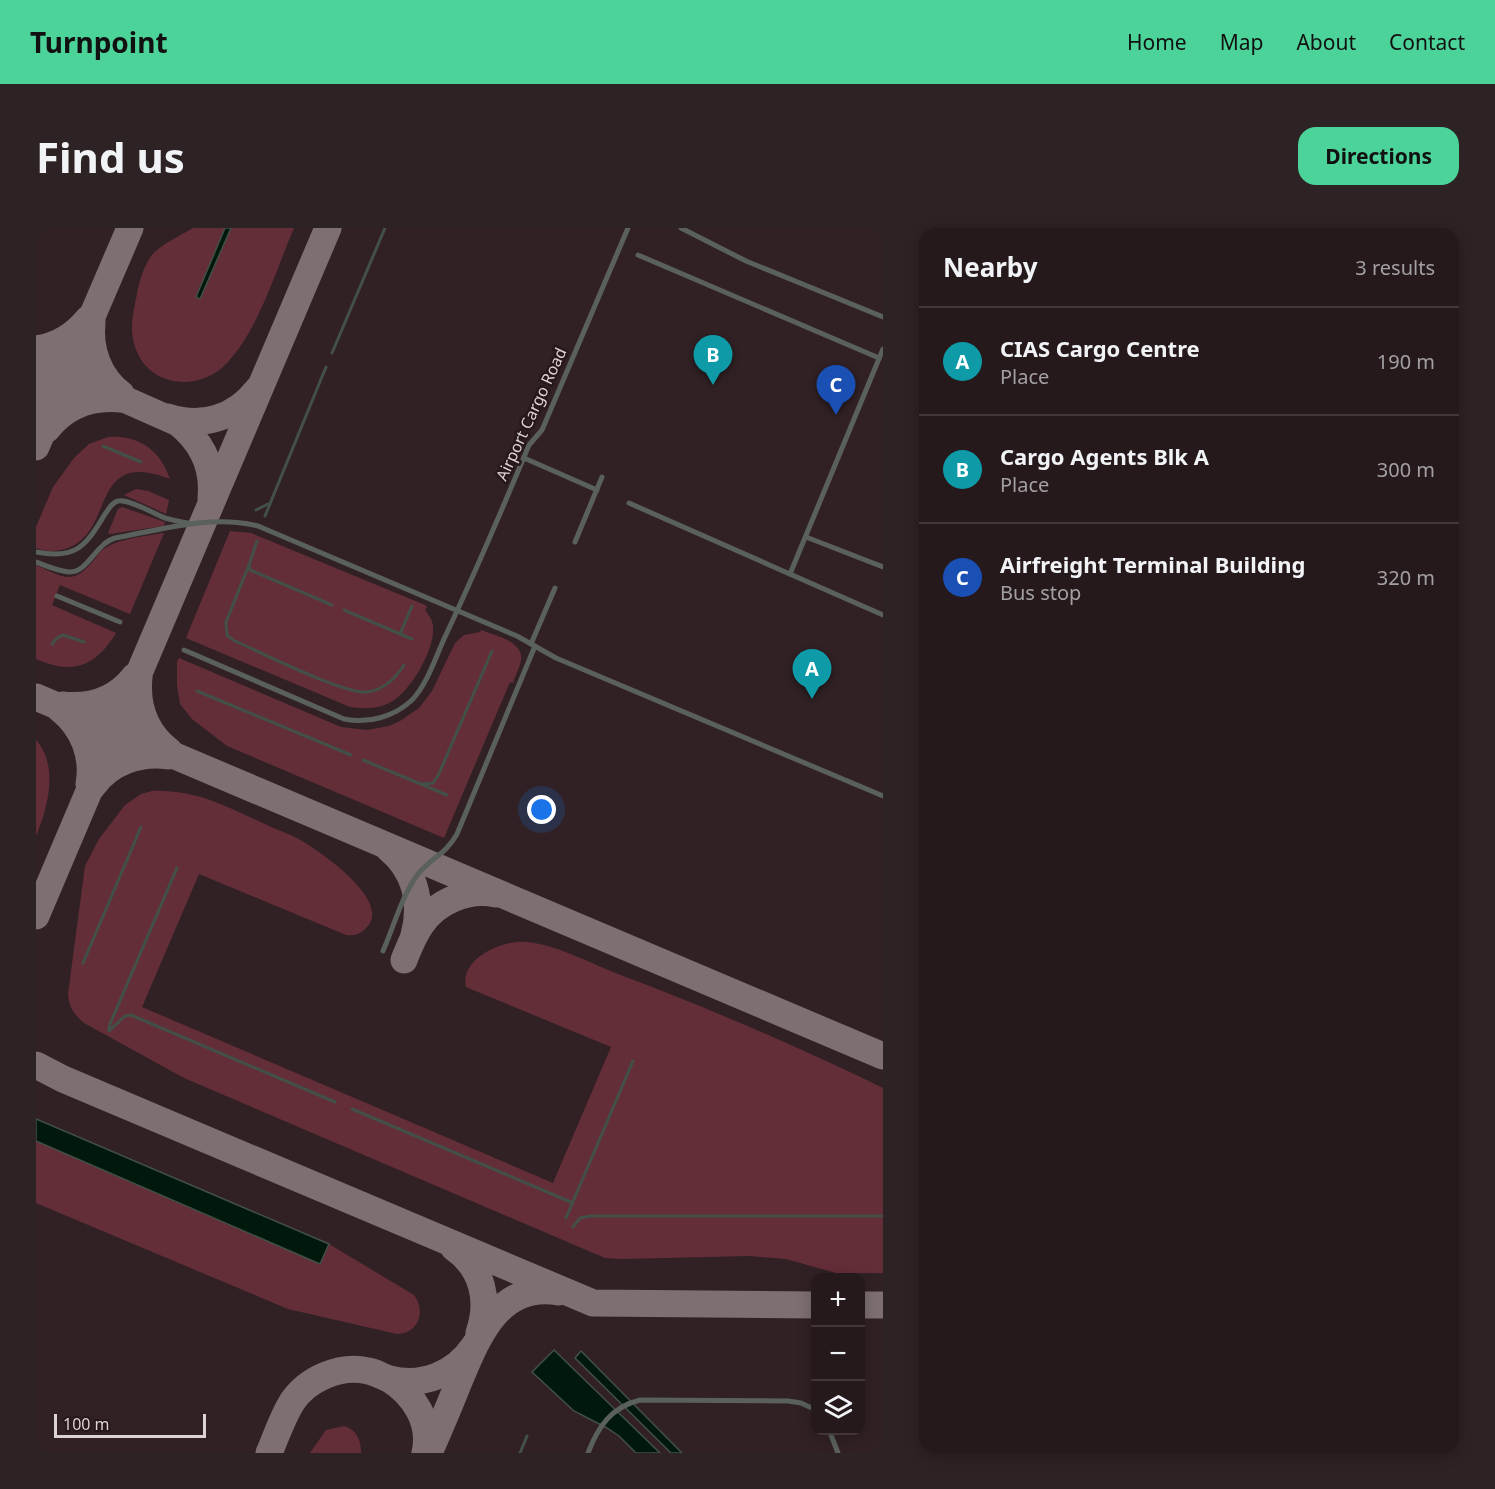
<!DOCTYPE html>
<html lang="en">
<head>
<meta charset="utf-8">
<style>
  :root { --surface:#25191b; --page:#2d2224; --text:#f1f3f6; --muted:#a3a0a3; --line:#42383a; --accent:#4cd39a }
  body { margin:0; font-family:"Noto Sans",sans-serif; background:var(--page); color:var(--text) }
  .controls { position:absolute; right:18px; bottom:18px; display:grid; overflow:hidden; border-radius:12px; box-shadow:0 3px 15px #0003 }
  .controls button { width:54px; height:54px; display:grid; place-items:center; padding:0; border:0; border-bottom:2px solid var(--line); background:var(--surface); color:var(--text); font:30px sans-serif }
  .scale { position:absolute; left:18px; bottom:15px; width:152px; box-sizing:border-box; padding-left:6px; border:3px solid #ddd2d4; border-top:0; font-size:16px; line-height:21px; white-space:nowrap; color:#ddd2d4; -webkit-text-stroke:4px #27181a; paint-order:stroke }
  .you { position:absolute; left:506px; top:582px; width:21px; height:21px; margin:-15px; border:4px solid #fff; border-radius:50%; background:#1a73e8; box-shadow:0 0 0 9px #1a73e833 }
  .badge { display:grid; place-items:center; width:39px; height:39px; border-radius:50%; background:var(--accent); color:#fff; font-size:20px; font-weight:700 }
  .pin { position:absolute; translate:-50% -50px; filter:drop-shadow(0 2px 3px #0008) }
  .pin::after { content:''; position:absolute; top:32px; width:21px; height:18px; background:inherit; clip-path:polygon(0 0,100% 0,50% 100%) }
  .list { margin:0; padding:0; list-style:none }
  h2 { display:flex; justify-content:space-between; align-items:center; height:78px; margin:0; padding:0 24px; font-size:26px }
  h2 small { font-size:20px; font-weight:400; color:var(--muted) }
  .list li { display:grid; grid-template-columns:39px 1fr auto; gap:18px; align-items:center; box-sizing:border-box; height:108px; padding:0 24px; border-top:2px solid var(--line) }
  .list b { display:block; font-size:22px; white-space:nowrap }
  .list p { margin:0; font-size:20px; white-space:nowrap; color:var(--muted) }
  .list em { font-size:20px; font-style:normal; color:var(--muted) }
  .icon { flex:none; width:33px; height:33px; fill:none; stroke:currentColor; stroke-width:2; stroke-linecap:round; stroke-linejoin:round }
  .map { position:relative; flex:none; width:847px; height:1225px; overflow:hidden; border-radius:18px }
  header { display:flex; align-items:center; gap:36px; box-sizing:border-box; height:84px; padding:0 30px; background:var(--accent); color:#111 }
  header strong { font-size:28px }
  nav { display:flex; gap:33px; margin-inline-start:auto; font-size:21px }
  .intro { display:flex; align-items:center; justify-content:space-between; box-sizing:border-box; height:144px; padding:0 36px }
  h1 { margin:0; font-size:42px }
  .button { padding:15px 27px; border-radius:18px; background:var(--accent); color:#111; font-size:21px; font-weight:700 }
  main { display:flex; gap:36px; padding:0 36px }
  aside { flex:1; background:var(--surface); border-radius:18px; box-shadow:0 3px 15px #0003 }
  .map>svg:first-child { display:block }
  .green { fill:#642e39 }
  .water { fill:#00190c; stroke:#425048; stroke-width:1.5 }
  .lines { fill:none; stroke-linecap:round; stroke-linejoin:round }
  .stream { stroke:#425048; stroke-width:3 }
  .taxiway { stroke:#7d6f72; stroke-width:27 }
  .service { stroke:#5a615d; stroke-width:5 }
  .labels { text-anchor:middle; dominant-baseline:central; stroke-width:5; stroke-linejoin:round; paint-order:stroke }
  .street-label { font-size:16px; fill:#ddd2d4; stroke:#27181a }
</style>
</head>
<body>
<header>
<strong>Turnpoint</strong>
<nav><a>Home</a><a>Map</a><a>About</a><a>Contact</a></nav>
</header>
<div class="intro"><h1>Find us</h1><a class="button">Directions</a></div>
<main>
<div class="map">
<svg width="847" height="1225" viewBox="0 0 847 1225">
  <rect width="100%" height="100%" fill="#312124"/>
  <g class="green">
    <path d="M157,0h32l-29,69 4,2 31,-71h63c-18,42 -35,100 -66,134 -30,33 -86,25 -95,-23 -3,-15 1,-30 4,-45 2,-12 7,-28 14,-38 10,-12 29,-20 42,-28z"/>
    <path d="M72,209c31,-2 52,13 62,42 -81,-31 -54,51 -102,69 -11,4 -22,4 -32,0v-21l17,-40 21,-29 15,-14z"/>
    <polygon points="100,261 112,263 133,272 130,286 88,267"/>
    <polygon points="86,279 129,294 128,298 74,306 72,305 82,281"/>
    <path d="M194,303l21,2 174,72 2,2 -2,3c5,7 9,12 8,21 0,21 -23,61 -42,71 -13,7 -27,7 -41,5l-164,-69z"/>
    <path d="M128,305l-34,81 -70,-29 -8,20 64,28c-21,34 -43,42 -80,26v-94c26,11 36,22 57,-4 4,-4 7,-11 12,-13 17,-10 40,-12 59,-15z"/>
    <path d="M445,402c12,5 43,11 40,30 -1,7 -6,16 -8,23l-3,-1 -66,156 -217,-92 -35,-27 -12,-15 -3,-19v-23l2,-4 162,69 26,3 22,-4 11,-5 19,-13 13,-17 23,-48 9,-8 16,-3z"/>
    <path d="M0,512c23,26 12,67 0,96z"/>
    <path d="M116,563c17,-1 42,3 58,9 19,7 37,16 55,24 12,6 26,10 37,17 19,11 90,60 65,86 -6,7 -12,9 -21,8l-147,-61 -57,133 411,176 58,-136 -145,-60c-7,-29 39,-48 61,-45 30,3 63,21 91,32 90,34 179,72 265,114v185h-47l-50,-14 -36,-3 -129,3 -16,-1 -421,-180 -100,-55c-10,-9 -15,-15 -16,-29l17,-128 14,-27 26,-34 16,-11z"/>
    <path d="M0,913l284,123 9,-20 85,51c12,16 5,38 -17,39l-109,-25 -252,-106z"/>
    <path d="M308,1198c13,4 17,14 17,27h-51l16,-23z"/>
  </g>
  <g class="water">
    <polygon points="189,0 195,0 164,71 160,69"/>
    <polygon points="0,891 293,1016 284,1036 0,913"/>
    <polygon points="518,1122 624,1225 600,1225 583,1208 571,1200 538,1183 496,1144"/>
    <polygon points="545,1123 646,1225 635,1225 539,1130"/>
  </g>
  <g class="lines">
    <g class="stream">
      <polyline points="296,125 349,0"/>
      <polyline points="67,218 105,234"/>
      <polyline points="220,282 232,276"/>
      <polyline points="229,288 290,139"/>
      <polyline points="221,313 213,337 214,342 296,377"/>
      <path d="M213,337l-23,57 1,13 6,5c27,12 110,54 134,52 17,-2 28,-13 37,-27"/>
      <polyline points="308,382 376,411"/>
      <polyline points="364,406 376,378"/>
      <polyline points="16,416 21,410 27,407 48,414"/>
      <polyline points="161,463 315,527"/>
      <polyline points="327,532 411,567"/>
      <polyline points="385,556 397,555 402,548 456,423"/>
      <polyline points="47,735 105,599"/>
      <polyline points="73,802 74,796 141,640"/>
      <polyline points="73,803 89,788 95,787 299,874"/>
      <polyline points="316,881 537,975"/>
      <polyline points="530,990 597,833"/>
      <polyline points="537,999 544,990 555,988 847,988"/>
      <polyline points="484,1225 491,1208"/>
    </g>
    <g class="taxiway">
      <path d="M56,94c-3,28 7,55 29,72"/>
      <path d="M0,121c22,-3 38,-13 52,-30"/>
      <path d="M0,132l142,63c24,19 36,44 33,75"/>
      <polyline points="0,153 6,173 7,199"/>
      <path d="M132,189c34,11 67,1 89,-27"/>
      <path d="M11,201c19,-24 45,-33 74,-30"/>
      <polyline points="0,219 94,0"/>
      <path d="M103,449c-3,30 7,56 30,74"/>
      <polyline points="0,469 847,828"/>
      <path d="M26,477c29,3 54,-5 72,-28"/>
      <path d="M24,481c23,18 34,47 29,75"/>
      <path d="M57,558c17,-24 47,-34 75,-30"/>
      <path d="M352,620c27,22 35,54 26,87"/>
      <polyline points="0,688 292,0"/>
      <path d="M368,732c5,-12 9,-24 17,-35 15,-23 47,-37 75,-31"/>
      <polyline points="0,837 27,851 557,1075 780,1077"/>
      <path d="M418,1020c29,20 36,53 25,85"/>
      <polyline points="824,1077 847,1077"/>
      <path d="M353,1151c25,16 43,43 36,74"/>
      <path d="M233,1225c7,-16 13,-35 23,-51 15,-23 49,-38 76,-31 8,1 14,6 22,8 33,8 65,-5 84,-33"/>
      <path d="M393,1225c10,-23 20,-46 29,-69 19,-45 40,-103 101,-92"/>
    </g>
    <g class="service">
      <polyline points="645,0 710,33 847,89"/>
      <polyline points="602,27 843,130"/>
      <polyline points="488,230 561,262"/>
      <polyline points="593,275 847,387"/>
      <polyline points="770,309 847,339"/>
      <polyline points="539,314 566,249"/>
      <path d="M0,324c40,8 50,-6 69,-38 4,-5 6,-11 13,-13 9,-3 37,13 47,17 8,2 15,4 23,5"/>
      <path d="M0,334c10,4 22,9 33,10 19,1 26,-28 46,-34 46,-8 96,-24 143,-12l259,110 39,22 327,138"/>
      <polyline points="754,346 847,121"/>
      <polyline points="21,368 84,394"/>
      <polyline points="495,416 519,360"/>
      <path d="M148,422l160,69c24,5 50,-2 68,-19 15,-16 23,-41 32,-61 30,-64 58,-129 85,-194l13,-15 86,-202"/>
      <path d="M347,723c11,-25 19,-56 35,-77 13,-16 28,-20 39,-40l78,-188"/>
      <polyline points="793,1202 802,1225"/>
      <path d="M552,1225c10,-26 23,-46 52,-53l148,1 13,2 15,7"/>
    </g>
  </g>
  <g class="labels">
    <g class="street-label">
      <text transform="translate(495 186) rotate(-65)">Airport Cargo Road</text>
    </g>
  </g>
</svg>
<div class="controls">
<button>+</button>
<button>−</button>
<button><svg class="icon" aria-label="layers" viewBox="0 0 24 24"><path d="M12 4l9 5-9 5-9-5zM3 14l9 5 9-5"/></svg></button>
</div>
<div class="scale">100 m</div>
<div class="you"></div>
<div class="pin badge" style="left:776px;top:471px;background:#0f9aa8">A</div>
<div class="pin badge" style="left:677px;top:157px;background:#0f9aa8">B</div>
<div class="pin badge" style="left:800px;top:187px;background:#1a4fb4">C</div>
</div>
<aside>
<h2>Nearby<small>3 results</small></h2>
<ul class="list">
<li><span class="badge" style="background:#0f9aa8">A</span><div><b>CIAS Cargo Centre</b><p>Place</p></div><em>190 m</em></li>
<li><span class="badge" style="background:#0f9aa8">B</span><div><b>Cargo Agents Blk A</b><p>Place</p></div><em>300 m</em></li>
<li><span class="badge" style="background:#1a4fb4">C</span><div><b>Airfreight Terminal Building</b><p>Bus stop</p></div><em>320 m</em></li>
</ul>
</aside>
</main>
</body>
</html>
